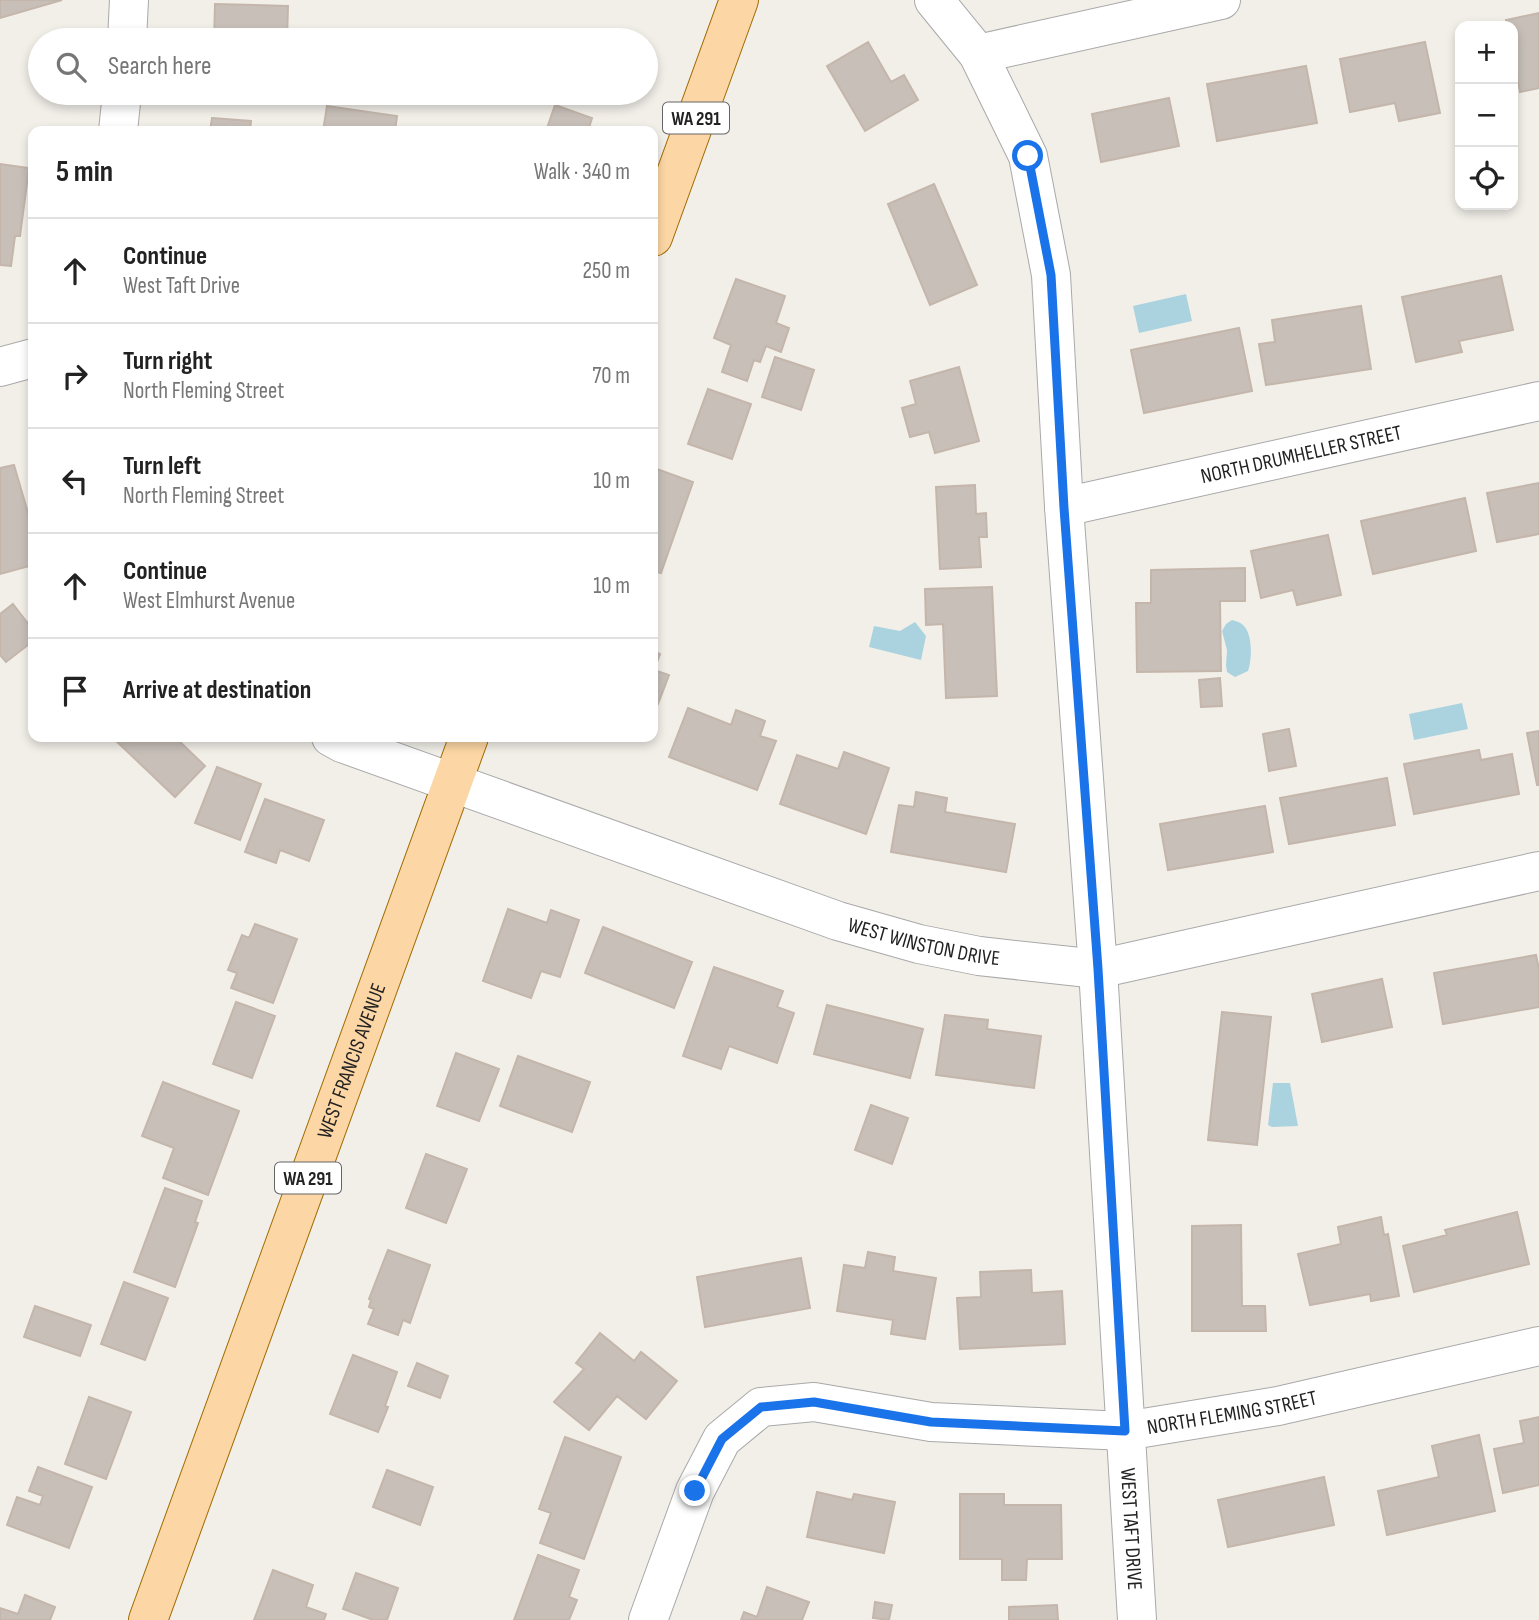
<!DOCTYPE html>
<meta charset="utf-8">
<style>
:root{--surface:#fff;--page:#f6f6f6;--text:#222;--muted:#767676;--line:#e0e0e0}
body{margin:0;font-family:"Sofia Sans Condensed",sans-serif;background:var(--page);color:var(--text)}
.controls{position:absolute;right:21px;top:21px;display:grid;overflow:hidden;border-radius:14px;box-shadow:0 4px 10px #0003}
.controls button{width:63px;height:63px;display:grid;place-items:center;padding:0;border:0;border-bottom:2px solid var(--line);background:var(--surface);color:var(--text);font:35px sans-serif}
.stop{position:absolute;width:21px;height:21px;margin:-16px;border:5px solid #1a73e8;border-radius:50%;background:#fff}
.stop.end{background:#1a73e8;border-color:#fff;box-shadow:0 2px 7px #0008}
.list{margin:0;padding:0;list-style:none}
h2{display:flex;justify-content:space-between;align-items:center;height:91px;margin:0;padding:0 28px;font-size:30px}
h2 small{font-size:23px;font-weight:400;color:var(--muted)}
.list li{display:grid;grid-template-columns:46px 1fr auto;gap:21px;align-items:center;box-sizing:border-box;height:105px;padding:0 28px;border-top:2px solid var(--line)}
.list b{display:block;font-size:26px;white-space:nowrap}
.list p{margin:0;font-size:23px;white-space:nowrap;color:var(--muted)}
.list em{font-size:23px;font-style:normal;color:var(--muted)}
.icon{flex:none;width:38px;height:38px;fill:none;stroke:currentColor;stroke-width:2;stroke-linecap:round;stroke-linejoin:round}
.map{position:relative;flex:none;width:1539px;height:1620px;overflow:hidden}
.search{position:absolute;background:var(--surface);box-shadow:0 4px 10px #0003;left:28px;top:28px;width:630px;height:77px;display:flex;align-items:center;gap:18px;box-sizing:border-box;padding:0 24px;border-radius:38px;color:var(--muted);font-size:26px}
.panel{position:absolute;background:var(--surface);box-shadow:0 4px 10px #0003;left:28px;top:126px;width:630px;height:616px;border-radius:14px}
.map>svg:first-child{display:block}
.water{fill:#aad3df}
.building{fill:#c7bfb8;stroke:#c4b6ab;stroke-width:2}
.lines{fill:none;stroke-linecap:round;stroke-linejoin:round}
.street-casing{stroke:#a9a9a9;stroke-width:40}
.primary-casing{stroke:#a06b00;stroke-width:40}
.street{stroke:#fff;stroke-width:38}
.primary{stroke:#fcd6a4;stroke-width:38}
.route{stroke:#1a73e8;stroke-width:9}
.labels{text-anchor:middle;stroke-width:5;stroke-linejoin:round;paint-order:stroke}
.shield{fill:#fff;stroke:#646464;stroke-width:2}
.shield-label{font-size:19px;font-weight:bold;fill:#222}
.street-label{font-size:21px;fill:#222;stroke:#fff}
</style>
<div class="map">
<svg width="1539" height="1620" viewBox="0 0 1539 1620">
<rect width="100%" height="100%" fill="#f2efe9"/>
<path class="water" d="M1186 294 1192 321 1139 333 1133 306Z
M1232 620C1235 621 1240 622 1243 625 1253 634 1252 660 1248 671L1235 677 1227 672 1226 665 1227 650 1222 631 1226 624Z
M915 622 926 636 921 660 869 647 874 626 900 631Z
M1462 703 1468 729 1414 740 1409 714Z
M1273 1083H1290L1298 1126 1272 1127 1268 1125Z"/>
<path class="building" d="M0 0H62L0 18Z
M215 4 288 6 287 40H214Z
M1539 13V88L1520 92 1513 55V26H1507L1506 20Z
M589 30 616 40H585Z
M868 42 891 82 904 75 918 100 865 131 827 66Z
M1425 42 1440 113 1399 121 1395 103 1350 112 1340 59Z
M1306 66 1317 123 1217 141 1207 84Z
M1169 98 1179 146 1101 162 1092 114Z
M555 105 592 118 588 131H546Z
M327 106 397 116 395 131H323Z
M212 118 251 121 250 131H210Z
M0 164 29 168 20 236H15L11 266 0 265Z
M934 184 977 285 930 305 888 204Z
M1501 276 1513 330 1459 341 1462 352 1416 362 1402 297Z
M736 279 785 296 776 323 789 328 781 352 766 346 760 362 754 360 747 381 722 372 731 345 714 338Z
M1361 306 1371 369 1266 385 1259 344 1275 342 1272 320Z
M1239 328 1252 391 1144 413 1131 350Z
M775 357 814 370 801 410 762 397Z
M959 367 979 441 935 453 929 432 910 437 902 408 916 404 910 381Z
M708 389 751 404 732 459 688 444Z
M14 465 31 523H32L33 526V565L0 574V468Z
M654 468 693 482 661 573 653 571Z
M1539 483V534L1497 542 1487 493Z
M975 485 976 514 986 513 987 537H979L981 567 940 569 936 487Z
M1465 498 1476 551 1373 574 1361 521Z
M1328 535 1341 595 1297 605 1293 590 1261 598 1251 551Z
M1245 568V601H1220L1221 671 1137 672 1136 603H1151V570Z
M992 587 997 696 946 698 943 624 926 625 925 589Z
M13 604 33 630V641L6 662 0 655V614Z
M653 651 660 654 654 670 669 675 658 704 653 702Z
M1220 678 1222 706 1201 707 1199 680Z
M688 708 731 725 736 710 765 721 760 736 776 741 757 790 669 757Z
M1289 729 1296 766 1269 771 1263 734Z
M1539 731V785H1537L1527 733Z
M112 737H175L205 766 175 797Z
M1479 750 1481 760 1512 754 1519 794 1414 814 1404 764Z
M844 752 889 768 866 834 780 804 797 755 838 769Z
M217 767 261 784 240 840 195 823Z
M1387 778 1395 825 1289 844 1280 798Z
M916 792 947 798 945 812 1015 824 1006 872 891 852 899 805 914 807Z
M265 799 324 820 309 861 280 850 276 863 245 852Z
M1265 806 1273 852 1168 870 1160 824Z
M508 909 547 923 551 910 579 920 560 977 541 971 531 998 483 981Z
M255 924 297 939 273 1003 231 988 237 973 228 970 242 935 249 938Z
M603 927 692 962 674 1008 585 973Z
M1536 955 1539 969V1007L1443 1024 1434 973Z
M714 967 783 991 777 1007 794 1013 777 1063 729 1046 721 1069 683 1056Z
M1382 979 1392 1027 1322 1042 1312 994Z
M236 1002 275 1016 252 1078 213 1064Z
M827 1005 923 1029 910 1078 814 1054Z
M1222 1012 1271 1017 1257 1145 1208 1140Z
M945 1015 988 1020 987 1029 1041 1036 1034 1088 936 1075Z
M456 1053 499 1069 479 1121 437 1106Z
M518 1056 590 1082 572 1132 500 1106Z
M163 1082 239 1111 208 1195 163 1178 174 1148 142 1136Z
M871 1105 908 1118 892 1164 855 1150Z
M426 1154 467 1169 446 1223 406 1208Z
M165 1188 202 1201 195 1222 198 1223 175 1287 134 1272Z
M1517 1212 1529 1264 1414 1292 1403 1246 1447 1235 1445 1230Z
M1381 1217 1384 1235 1388 1234 1399 1296 1371 1301 1370 1294 1310 1305 1298 1254 1341 1244 1338 1227Z
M1241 1225 1242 1306H1265L1266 1331H1192V1226Z
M388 1250 430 1265 410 1323 403 1320 398 1335 368 1324 374 1309 369 1307 371 1300 369 1299Z
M868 1252 895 1257 893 1271 936 1278 925 1339 891 1334 893 1320 837 1311 844 1265 865 1268Z
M801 1258 810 1308 705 1327 697 1277Z
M1031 1270 1032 1293 1062 1291 1065 1344 960 1349 957 1298 981 1297 980 1272Z
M124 1282 168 1298 145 1360 101 1344Z
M35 1306 91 1325 80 1356 24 1337Z
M600 1333 634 1361 641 1352 677 1381 646 1419 617 1396 589 1430 554 1402 584 1369 576 1363Z
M353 1355 397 1372 385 1406 388 1407 378 1432 330 1414Z
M417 1363 448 1376 440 1398 408 1386Z
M89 1397 131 1412 106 1479 65 1464Z
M1539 1417V1485L1503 1493 1494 1449 1524 1443 1520 1421Z
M1479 1435 1495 1511 1387 1535 1378 1491 1439 1477 1432 1446Z
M565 1437 621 1457 584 1559 540 1543 551 1513 539 1509Z
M38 1467 92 1487 69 1548 7 1525 17 1497 40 1505 43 1496 29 1491Z
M387 1470 433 1487 420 1525 373 1507Z
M1324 1477 1334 1525 1228 1547 1218 1500Z
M817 1492 852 1500 854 1494 895 1502 884 1553 807 1537Z
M960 1494H1004V1505H1061L1062 1559H1027L1026 1580H1002V1559H960Z
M538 1555 579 1570 569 1597 577 1600 569 1620H514Z
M273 1570 313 1585 306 1607 326 1614 324 1620H254Z
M356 1573 398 1588 387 1620H373L343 1609Z
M767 1587 809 1602 802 1620H741L744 1612 757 1617Z
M25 1595 55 1607 50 1620H0V1608L18 1614Z
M875 1602 892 1605 889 1620 873 1618Z
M1057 1605 1058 1620H1009V1607Z"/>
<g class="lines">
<defs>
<g id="street">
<path id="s1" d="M934 0 978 54 1028 156 1051 275 1064 507 1098 969 1137 1620"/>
<path d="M127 40 129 0"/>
<path d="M978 54 1221 0"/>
<path d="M118 131 122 93"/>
<path d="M0 367 33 358"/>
<path id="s2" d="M1064 507 1539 401"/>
<path id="s3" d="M331 737 342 743 838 921 919 944 979 956 1098 969 1539 871"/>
<path id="s4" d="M648 1620 695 1491 722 1439 761 1407 814 1402 931 1422 1125 1431 1278 1406 1539 1346"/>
</g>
<g id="primary">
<path d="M653 237 739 0"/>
<path id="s5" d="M148 1620 469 737"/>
</g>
</defs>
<use href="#street" class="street-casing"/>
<use href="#primary" class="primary-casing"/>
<use href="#street" class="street"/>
<use href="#primary" class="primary"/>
</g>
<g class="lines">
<path class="route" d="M695 1491 722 1439 761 1407 814 1402 931 1422 1125 1431 1098 969 1064 508 1051 275 1028 156"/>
</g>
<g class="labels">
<g class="shield">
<rect x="663" y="102.5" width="66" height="31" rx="5"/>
<rect x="275" y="1162.5" width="66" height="31" rx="5"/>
</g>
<g class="shield-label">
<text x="696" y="125">WA 291</text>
<text x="308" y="1185">WA 291</text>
</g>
<g class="street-label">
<text dy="7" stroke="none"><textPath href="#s2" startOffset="243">NORTH DRUMHELLER STREET</textPath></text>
<text dy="7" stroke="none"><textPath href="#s3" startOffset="628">WEST WINSTON DRIVE</textPath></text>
<text dy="7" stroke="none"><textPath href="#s5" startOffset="595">WEST FRANCIS AVENUE</textPath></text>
<text dy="7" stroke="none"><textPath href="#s4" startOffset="721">NORTH FLEMING STREET</textPath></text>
<text dy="7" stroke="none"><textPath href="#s1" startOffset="1561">WEST TAFT DRIVE</textPath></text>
</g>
</g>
</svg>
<div class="controls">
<button>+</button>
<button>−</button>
<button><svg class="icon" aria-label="locate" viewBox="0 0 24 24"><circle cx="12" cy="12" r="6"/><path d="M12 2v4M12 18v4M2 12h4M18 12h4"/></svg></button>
</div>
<div class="stop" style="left:1028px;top:156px"></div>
<div class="stop end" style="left:695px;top:1491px"></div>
<div class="search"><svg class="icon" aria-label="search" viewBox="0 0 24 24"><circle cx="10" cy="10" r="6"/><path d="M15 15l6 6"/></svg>Search here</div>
<section class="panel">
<h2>5 min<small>Walk · 340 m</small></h2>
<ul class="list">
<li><svg class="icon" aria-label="ahead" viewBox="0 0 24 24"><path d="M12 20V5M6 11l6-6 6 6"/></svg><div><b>Continue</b><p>West Taft Drive</p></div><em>250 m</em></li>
<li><svg class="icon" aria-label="right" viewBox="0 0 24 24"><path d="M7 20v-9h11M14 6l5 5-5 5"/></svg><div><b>Turn right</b><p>North Fleming Street</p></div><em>70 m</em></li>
<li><svg class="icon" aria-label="left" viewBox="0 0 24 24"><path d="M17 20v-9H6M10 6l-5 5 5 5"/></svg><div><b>Turn left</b><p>North Fleming Street</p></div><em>10 m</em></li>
<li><svg class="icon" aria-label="ahead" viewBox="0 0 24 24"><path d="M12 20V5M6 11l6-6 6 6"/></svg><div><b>Continue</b><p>West Elmhurst Avenue</p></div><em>10 m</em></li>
<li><svg class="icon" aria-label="arrive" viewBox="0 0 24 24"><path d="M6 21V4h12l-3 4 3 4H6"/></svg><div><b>Arrive at destination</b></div></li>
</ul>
</section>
</div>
